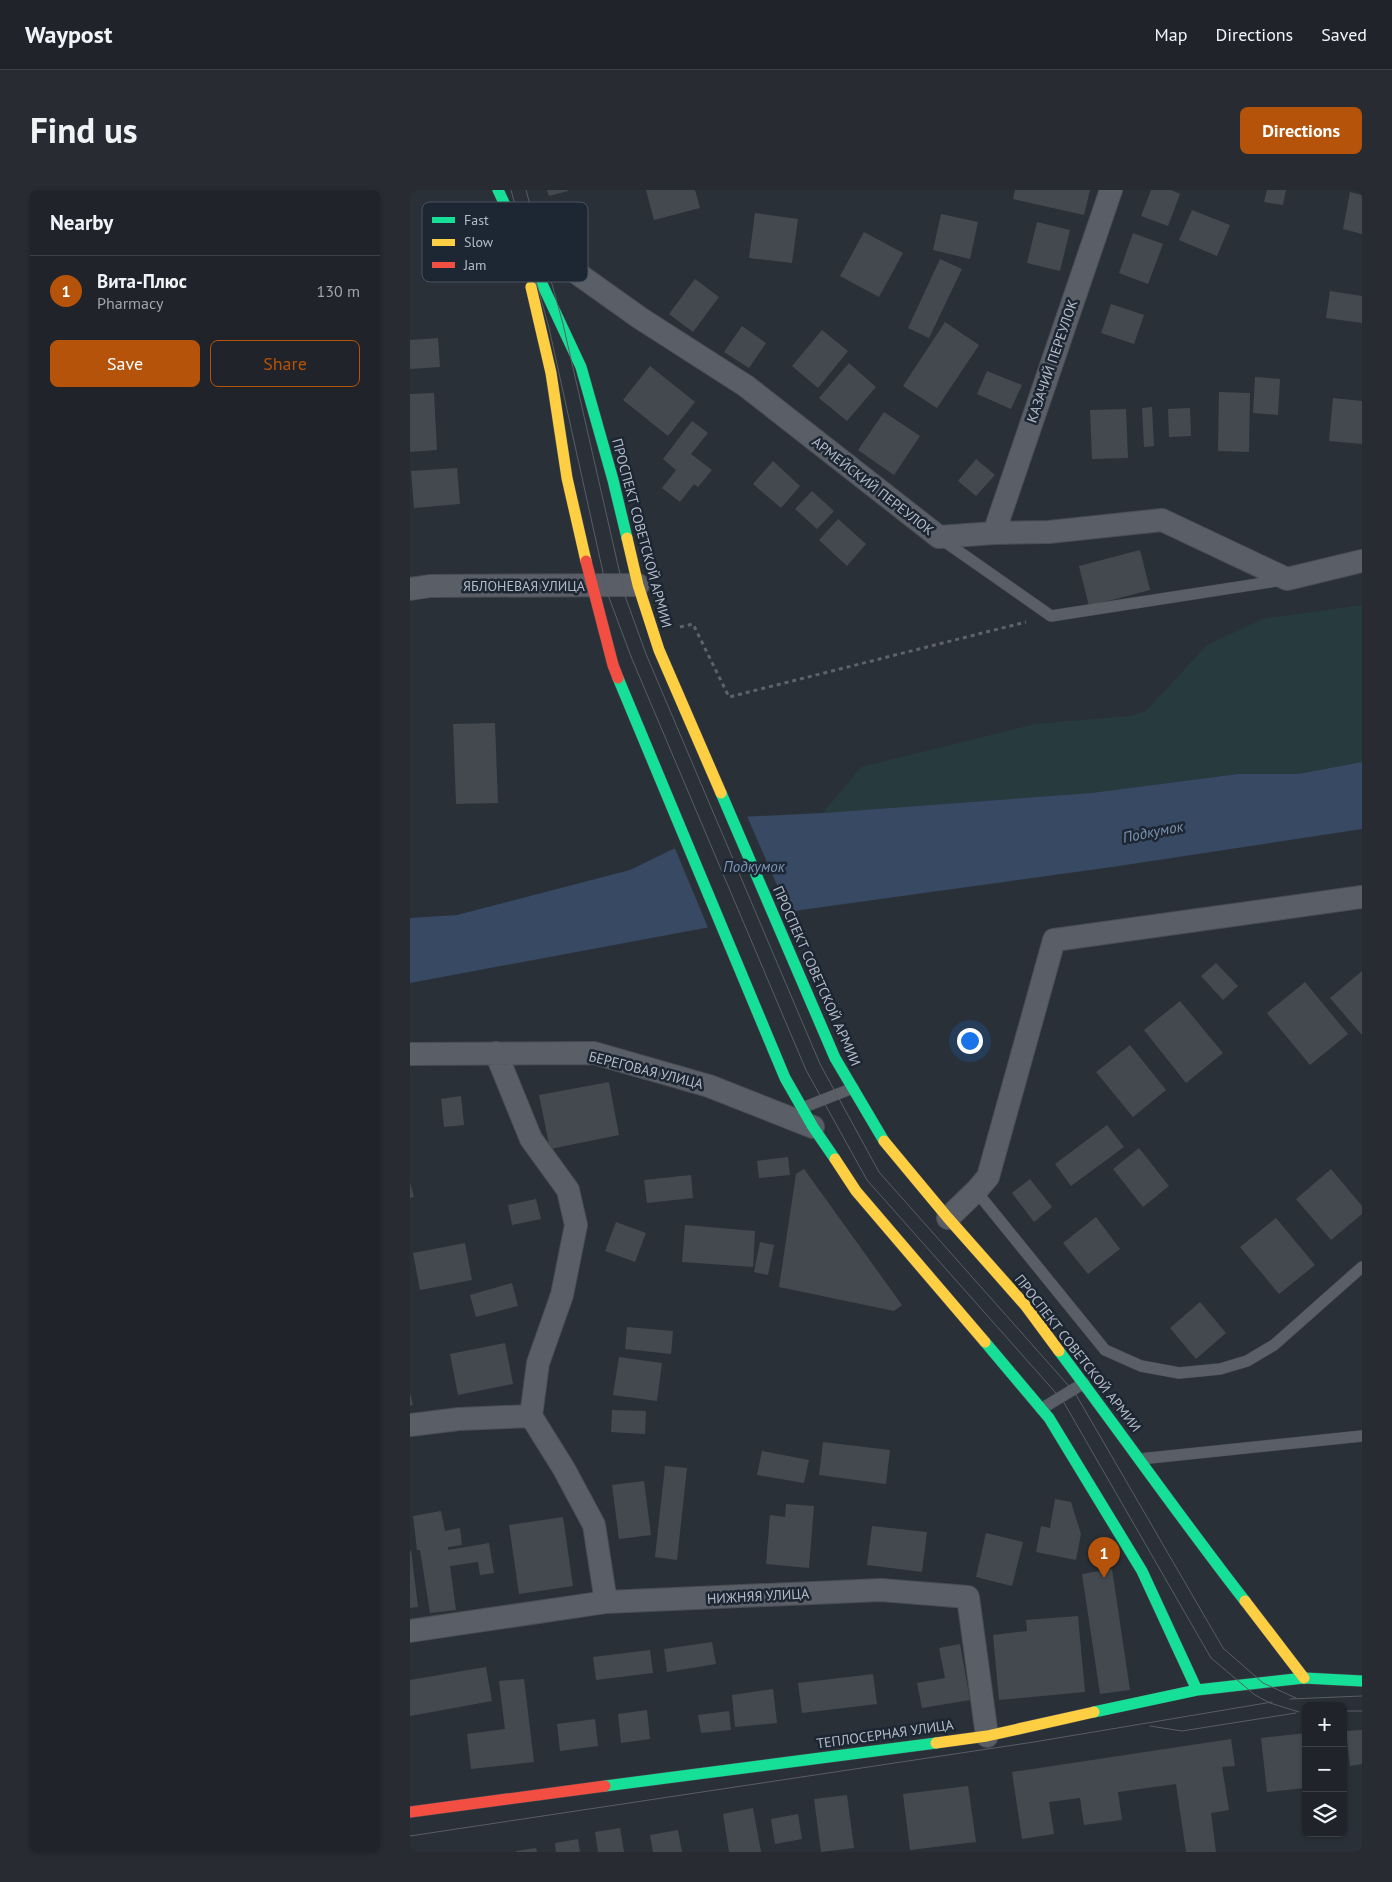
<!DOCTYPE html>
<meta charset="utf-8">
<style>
:root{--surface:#20242a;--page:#282c32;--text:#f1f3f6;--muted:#a2a4a8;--line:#3d4147;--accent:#b45309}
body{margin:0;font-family:"PT Sans",sans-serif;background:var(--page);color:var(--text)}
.controls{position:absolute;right:15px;bottom:15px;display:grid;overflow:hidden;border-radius:8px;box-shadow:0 1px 4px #0004}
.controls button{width:45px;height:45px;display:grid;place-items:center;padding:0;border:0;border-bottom:1px solid var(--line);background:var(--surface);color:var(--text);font:25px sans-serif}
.you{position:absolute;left:559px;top:850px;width:18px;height:18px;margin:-12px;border:4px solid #fff;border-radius:50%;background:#1a73e8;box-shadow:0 0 0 8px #1a73e833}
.badge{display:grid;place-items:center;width:32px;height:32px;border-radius:50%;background:var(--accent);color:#fff;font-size:16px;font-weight:700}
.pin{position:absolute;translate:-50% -41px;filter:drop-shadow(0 1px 2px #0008)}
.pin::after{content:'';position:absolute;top:26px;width:18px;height:15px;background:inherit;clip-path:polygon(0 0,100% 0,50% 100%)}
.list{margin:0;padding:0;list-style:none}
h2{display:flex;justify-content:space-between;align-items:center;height:65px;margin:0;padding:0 20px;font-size:21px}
h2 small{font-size:16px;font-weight:400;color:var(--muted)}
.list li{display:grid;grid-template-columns:32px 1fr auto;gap:15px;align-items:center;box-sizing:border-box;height:70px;padding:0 20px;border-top:1px solid var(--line)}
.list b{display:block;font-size:19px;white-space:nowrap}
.list p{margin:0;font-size:16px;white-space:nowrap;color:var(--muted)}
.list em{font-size:16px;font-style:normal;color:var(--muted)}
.actions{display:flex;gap:10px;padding:15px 20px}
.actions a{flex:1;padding:11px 0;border:1px solid var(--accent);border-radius:8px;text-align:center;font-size:18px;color:var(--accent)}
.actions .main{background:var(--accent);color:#fff}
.icon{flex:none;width:28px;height:28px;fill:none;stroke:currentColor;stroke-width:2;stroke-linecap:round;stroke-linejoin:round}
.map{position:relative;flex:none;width:952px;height:1662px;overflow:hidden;border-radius:8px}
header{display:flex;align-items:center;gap:30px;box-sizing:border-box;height:70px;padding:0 25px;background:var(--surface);border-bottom:1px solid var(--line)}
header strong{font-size:24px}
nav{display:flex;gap:28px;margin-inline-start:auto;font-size:18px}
.intro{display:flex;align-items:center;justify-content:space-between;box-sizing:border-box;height:120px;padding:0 30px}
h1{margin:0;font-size:35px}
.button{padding:12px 22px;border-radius:8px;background:var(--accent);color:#fff;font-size:18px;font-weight:700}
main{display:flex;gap:30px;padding:0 30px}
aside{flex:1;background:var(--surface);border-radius:8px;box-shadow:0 1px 4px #0004}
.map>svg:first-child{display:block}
.green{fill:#273a3e}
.water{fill:#384963}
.pier{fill:#2a3038}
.building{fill:#444950}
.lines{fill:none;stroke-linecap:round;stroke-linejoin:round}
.lane-casing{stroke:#484c53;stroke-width:12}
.street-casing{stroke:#484c53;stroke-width:24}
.fast-casing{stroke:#484c53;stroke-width:12}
.slow-casing{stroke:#484c53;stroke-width:12}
.jam-casing{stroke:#484c53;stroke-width:12}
.path{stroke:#5d636a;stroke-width:3;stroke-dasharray:4 4;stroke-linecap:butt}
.lane{stroke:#5a5e66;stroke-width:11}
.street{stroke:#5a5e66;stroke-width:22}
.fast{stroke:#16e098;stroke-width:11}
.slow{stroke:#ffcf43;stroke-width:11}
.jam{stroke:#f24e42;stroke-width:11}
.tram{stroke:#595d64;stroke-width:1}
.labels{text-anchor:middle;stroke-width:5;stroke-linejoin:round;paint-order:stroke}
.street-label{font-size:14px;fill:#b4bcc9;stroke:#1d2633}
.water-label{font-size:15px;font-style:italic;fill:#7c92b1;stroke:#1d2633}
.key{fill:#1d2633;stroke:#4a5360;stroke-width:1}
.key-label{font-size:14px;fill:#b4bcc9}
</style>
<header>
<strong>Waypost</strong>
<nav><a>Map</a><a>Directions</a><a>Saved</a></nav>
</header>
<div class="intro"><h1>Find us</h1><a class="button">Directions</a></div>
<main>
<aside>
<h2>Nearby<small></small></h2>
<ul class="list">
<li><span class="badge">1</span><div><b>Вита-Плюс</b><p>Pharmacy</p></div><em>130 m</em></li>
</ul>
<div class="actions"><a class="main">Save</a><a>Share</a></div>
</aside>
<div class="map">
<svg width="952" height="1662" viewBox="0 0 952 1662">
<rect width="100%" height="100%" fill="#2a3038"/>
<path class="green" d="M952 415V572L888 584H828L681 603 413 623 451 577 625 534 719 526 736 521 797 455 853 429Z"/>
<path class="water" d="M952 572V639L702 677 391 720 0 793V728L47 725 220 680 329 627 413 623 681 603 828 584H888Z"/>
<path class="pier" d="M336 624 380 725 299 740 264 656 328 625Z"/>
<path class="building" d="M137 0H158V1L139 6Z
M236 0H285L290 18 244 30Z
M605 0H680L674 25 603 9Z
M741 0H761L770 4 758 36 731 26Z
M857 0H876L873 15 854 12Z
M940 2 952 5V44L933 39Z
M782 20 820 35 807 66 769 50Z
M345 23 388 29 382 73 339 68Z
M531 24 568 32 560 69 523 60Z
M627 32 660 40 650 81 617 73Z
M454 42 493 63 469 107 430 86Z
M723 43 753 54 738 94 709 83Z
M530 69 552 79 519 148 498 138Z
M285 89 309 107 283 142 259 124Z
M920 101 952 106V133L916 128Z
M701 114 734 125 724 154 691 143Z
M535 132 569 155 527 218 493 196Z
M332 136 356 153 339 178 314 162Z
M412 140 438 161 408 198 382 176Z
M28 148 30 177 0 179V150Z
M439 173 466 197 437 231 409 208Z
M240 176 285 212 258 246 213 210Z
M577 181 612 195 601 219 567 204Z
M845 187 870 189 868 225 843 223Z
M809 202 840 203 839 262 808 261Z
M24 203 27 260 0 262V204Z
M923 208 952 211V254L919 251Z
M742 217 744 256 734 257 732 218Z
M780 218 781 246 759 247 758 219Z
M716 219 718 268 682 269 680 220Z
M474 222 510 246 484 285 448 260Z
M282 231 298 243 281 264 302 280 288 297 284 294 270 312 252 298 266 280 253 269Z
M566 269 585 285 566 306 548 291Z
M363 271 390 296 371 318 343 294Z
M47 278 50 314 4 318 1 281Z
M402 301 424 321 407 339 385 319Z
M428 329 456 354 437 376 409 350Z
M730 360 740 400 679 416 669 376Z
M85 533 88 613 46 614 43 534Z
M806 773 828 796 813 810 791 786Z
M952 781V845L920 808Z
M895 792 938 844 900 875 857 823Z
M770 811 813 863 776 893 734 840Z
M720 855 756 900 723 927 686 882Z
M199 892 209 945 140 959 129 905Z
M51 906 54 935 34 937 31 909Z
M697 935 714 957 661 996 645 974Z
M729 958 759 996 733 1017 703 979Z
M378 967 380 985 349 988 347 971Z
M394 979 492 1115 484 1121 369 1097 386 984Z
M921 979 952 1016V1024L921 1050 886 1009Z
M281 985 283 1008 237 1013 234 990Z
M620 989 642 1017 624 1032 602 1003Z
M0 992 4 1007 0 1008Z
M126 1009 131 1029 102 1035 98 1015Z
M686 1027 710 1059 678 1084 653 1053Z
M866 1028 905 1075 869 1104 830 1057Z
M206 1032 236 1043 225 1072 195 1061Z
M275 1035 345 1041 343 1077 272 1072Z
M350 1052 364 1055 358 1085 344 1082Z
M55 1053 62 1090 10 1100 3 1063Z
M102 1093 108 1116 66 1127 60 1105Z
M790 1112 816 1143 786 1169 760 1138Z
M217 1137 263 1141 261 1164 215 1159Z
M95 1153 103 1194 48 1205 40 1164Z
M209 1167 252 1173 247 1211 203 1205Z
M0 1203 3 1215 0 1216Z
M202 1220 236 1221 235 1244 201 1242Z
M413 1252 480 1260 476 1294 409 1285Z
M352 1261 399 1270 394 1293 347 1285Z
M255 1276 277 1278 267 1370 245 1367Z
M234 1291 241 1345 209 1349 202 1295Z
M645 1309 661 1312 671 1344 666 1370 626 1362 631 1336 640 1338Z
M376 1314 404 1316 399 1378 356 1374 360 1325 375 1327Z
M31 1321 35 1341 50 1338 52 1355 38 1357V1360L79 1353 84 1383 70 1385 68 1372 40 1376 46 1420 20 1423 10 1360H7L3 1326Z
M153 1327 163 1396 109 1404 99 1335Z
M462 1336 517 1342 512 1382 457 1375Z
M576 1343 613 1352 602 1396 566 1387Z
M1 1360 8 1417 0 1418V1361Z
M702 1379 720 1500 690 1504 672 1384Z
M668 1426 675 1502 589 1510 583 1445 617 1441 616 1430Z
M302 1452 306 1474 257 1482 254 1459Z
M550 1454 560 1510 512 1518 507 1493 535 1488 529 1458Z
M240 1460 243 1483 186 1490 183 1467Z
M76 1477 82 1511 0 1526V1490Z
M463 1484 467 1514 392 1523 388 1493Z
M114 1489 124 1572 61 1579 57 1544 95 1539 89 1491Z
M363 1499 367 1533 325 1537 322 1505Z
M237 1520 240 1549 211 1553 208 1524Z
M319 1521 321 1540 291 1543 288 1525Z
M185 1529 188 1556 150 1561 147 1534Z
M952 1540V1574L940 1576 936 1541Z
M896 1543V1570H892L895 1598 857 1602 851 1548Z
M821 1549 825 1576 812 1577 819 1620 801 1623 806 1662H776L766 1594 708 1602 712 1630 674 1635 670 1608 639 1612 644 1644 612 1649 602 1582Z
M558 1596 566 1652 500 1660 493 1604Z
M437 1605 444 1658 411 1662 404 1609Z
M343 1618 351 1662H319L313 1624Z
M388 1624 392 1649 365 1654 361 1629Z
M210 1638 214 1662H188L185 1642Z
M268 1640 272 1662H243L240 1645Z
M168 1649 170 1662H146L145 1653Z
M126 1658 127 1662H106V1661Z"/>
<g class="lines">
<defs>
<path id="lane" d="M531 349 641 426 873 390
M392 918 443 898
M566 1001 695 1160 731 1176 769 1183 810 1179 837 1171 864 1155 952 1077
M631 1219 674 1193
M730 1269 952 1246"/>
<path id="street" d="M110 46 133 59 230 128 336 196 529 347 584 343 639 342 752 330 877 389 952 371
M584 343 701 0
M0 399 20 396 228 395
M86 863 121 949 158 1000 166 1035 152 1105 128 1173 121 1226 154 1279 184 1335 196 1412
M0 864 184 863 299 896 403 937
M538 1028 566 1001 578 987 644 750 952 707
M0 1235 49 1229 121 1226
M0 1441 196 1412 471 1400 558 1407 577 1546"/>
<path id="fast" d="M88 0 171 177 203 290 217 348
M208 488 375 888 403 937 425 969
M311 603 425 868 474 951
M575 1152 639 1228 732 1381 787 1500
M649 1161C712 1244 771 1329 835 1411
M684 1522 787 1500 894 1488 952 1491
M195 1596 526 1553"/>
<path id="slow" d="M121 97 141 183 157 288 176 371
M217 348 228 395 249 460 311 603
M474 951 538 1028 615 1115 649 1161
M425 969 446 1001 575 1152
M835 1411 894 1488
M526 1553 577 1546 684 1522"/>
<path id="jam" d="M176 371 203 475 208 488
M0 1622 195 1596"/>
</defs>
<use href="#lane" class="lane-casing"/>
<use href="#street" class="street-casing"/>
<use href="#fast" class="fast-casing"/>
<use href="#slow" class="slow-casing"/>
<use href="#jam" class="jam-casing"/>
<path class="path" d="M270 437 283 434 319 507 616 432"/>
<use href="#lane" class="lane"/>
<use href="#street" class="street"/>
<use href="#fast" class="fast"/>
<use href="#slow" class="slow"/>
<use href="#jam" class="jam"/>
<path class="tram" d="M101 0 139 138 198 405 222 469 396 880 457 990 653 1211 801 1468 845 1505 860 1513 889 1522
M116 0 153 134 215 406 236 464 410 874 469 982 665 1203 813 1458 853 1493 886 1508
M880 1509 952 1506
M933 1521H952
M740 1536 772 1541 886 1523
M0 1646 624 1552 862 1512"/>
</g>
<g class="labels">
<g class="street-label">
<text transform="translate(642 171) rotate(-71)" y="5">КАЗАЧИЙ ПЕРЕУЛОК</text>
<text transform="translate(463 296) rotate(38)" y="5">АРМЕЙСКИЙ ПЕРЕУЛОК</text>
<text transform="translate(232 343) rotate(75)" y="5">ПРОСПЕКТ СОВЕТСКОЙ АРМИИ</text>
<text x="114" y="401">ЯБЛОНЕВАЯ УЛИЦА</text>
<text transform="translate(407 786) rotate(66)" y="5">ПРОСПЕКТ СОВЕТСКОЙ АРМИИ</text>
<text transform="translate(236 880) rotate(14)" y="5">БЕРЕГОВАЯ УЛИЦА</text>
<text transform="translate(668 1163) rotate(52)" y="5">ПРОСПЕКТ СОВЕТСКОЙ АРМИИ</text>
<text transform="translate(348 1406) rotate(-3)" y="5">НИЖНЯЯ УЛИЦА</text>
<text transform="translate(475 1544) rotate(-8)" y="5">ТЕПЛОСЕРНАЯ УЛИЦА</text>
</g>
<g class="water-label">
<text transform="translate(743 642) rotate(-11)" y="5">Подкумок</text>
<text x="344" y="682">Подкумок</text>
</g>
</g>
<rect x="12" y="12" width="166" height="80" rx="8" class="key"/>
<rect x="22" y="27" width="23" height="6" fill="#16e098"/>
<rect x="22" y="49" width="23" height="7" fill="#ffcf43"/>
<rect x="22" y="72" width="23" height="6" fill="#f24e42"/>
<g class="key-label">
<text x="54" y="35">Fast</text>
<text x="54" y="57">Slow</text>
<text x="54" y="80">Jam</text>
</g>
</svg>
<div class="controls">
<button>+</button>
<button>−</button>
<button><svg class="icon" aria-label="layers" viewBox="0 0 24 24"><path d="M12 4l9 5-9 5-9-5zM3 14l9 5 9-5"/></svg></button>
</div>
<div class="you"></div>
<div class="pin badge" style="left:694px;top:1388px">1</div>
</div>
</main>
